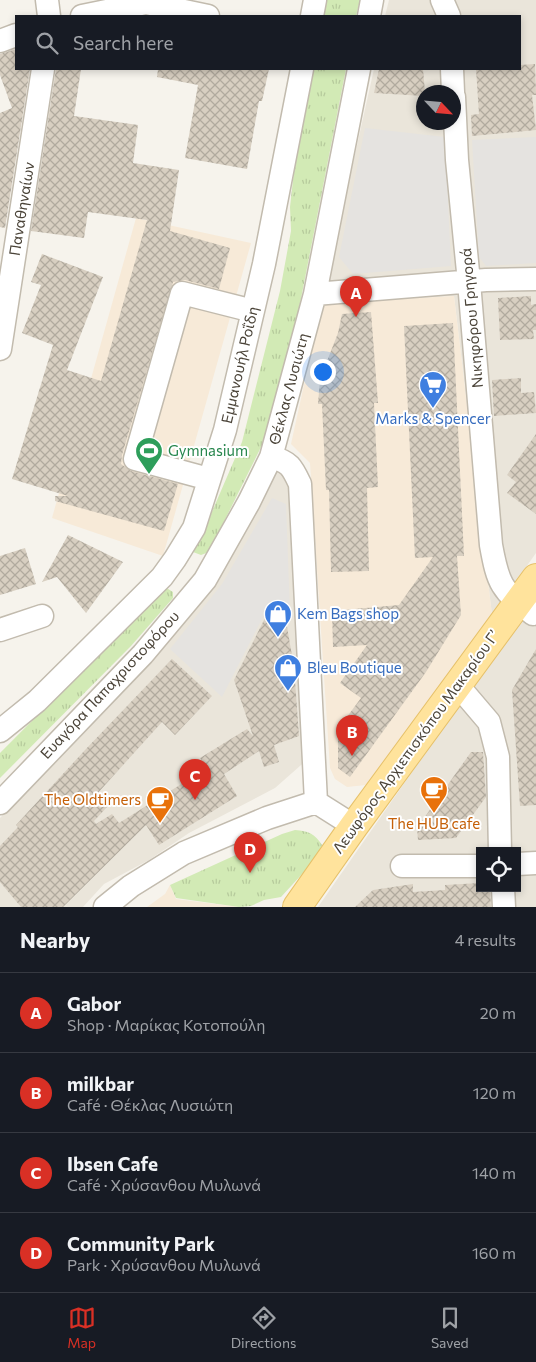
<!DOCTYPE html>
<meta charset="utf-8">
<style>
:root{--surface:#171b24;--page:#20242c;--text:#f1f3f6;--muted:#9ea1a6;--line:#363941;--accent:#d93025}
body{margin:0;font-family:Commissioner,sans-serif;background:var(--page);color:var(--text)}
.controls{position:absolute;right:15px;bottom:15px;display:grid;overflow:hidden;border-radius:0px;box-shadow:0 2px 8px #0003}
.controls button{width:45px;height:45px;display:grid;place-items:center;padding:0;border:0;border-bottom:1px solid var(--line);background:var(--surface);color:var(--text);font:25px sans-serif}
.compass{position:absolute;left:416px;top:85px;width:45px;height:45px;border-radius:50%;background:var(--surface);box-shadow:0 2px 8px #0003;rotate:116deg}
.you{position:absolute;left:322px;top:371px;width:18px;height:18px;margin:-12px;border:4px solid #fff;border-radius:50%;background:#1a73e8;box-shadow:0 0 0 8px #1a73e833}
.badge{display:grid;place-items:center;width:32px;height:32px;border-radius:50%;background:var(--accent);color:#fff;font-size:16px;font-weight:700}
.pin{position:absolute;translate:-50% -41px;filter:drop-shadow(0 1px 2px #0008)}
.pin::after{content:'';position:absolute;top:26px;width:18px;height:15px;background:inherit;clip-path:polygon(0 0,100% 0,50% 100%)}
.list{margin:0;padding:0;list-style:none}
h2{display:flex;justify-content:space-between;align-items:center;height:65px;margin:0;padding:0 20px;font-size:21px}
h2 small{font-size:16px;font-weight:400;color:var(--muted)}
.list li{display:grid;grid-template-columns:32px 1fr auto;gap:15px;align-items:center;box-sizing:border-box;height:80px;padding:0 20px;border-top:1px solid var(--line)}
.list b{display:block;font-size:19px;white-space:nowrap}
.list p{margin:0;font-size:16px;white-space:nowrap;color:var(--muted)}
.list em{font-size:16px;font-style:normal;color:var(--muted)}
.icon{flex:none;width:28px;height:28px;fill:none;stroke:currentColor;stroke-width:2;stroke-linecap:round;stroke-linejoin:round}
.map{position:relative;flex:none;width:536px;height:907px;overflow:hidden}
.search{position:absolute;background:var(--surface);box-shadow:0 2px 8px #0003;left:15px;right:15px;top:15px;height:55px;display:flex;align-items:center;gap:12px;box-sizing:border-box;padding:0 18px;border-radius:0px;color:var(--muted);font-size:19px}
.sheet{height:385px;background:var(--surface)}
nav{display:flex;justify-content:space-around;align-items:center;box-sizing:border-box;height:70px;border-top:1px solid var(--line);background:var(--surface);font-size:14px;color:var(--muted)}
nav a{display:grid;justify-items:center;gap:2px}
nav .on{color:var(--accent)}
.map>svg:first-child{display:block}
.residential{fill:#eae5da;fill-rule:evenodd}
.commercial{fill:#f7ead8}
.park{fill:url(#park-tufts)}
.parking{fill:#e5e3e0}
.building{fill:url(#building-cross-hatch)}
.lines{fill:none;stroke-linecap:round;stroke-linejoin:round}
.minor-casing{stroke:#c2bbae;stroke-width:25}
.major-casing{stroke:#e6c16a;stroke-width:30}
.minor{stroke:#fff;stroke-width:22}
.major{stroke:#ffe39c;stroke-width:28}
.labels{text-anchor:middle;stroke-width:4;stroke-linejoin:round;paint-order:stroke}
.street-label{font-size:15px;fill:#4b4439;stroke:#fff}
.shop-label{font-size:15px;fill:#366cbe;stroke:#fff;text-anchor:start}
.leisure-label{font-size:15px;fill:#27864d;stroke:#fff;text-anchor:start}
.food-label{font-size:15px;fill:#c56008;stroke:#fff;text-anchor:end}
</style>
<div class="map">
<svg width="536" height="907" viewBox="0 0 536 907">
<defs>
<pattern id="park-tufts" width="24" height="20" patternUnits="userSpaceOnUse" patternTransform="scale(1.25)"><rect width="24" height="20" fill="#d2eab5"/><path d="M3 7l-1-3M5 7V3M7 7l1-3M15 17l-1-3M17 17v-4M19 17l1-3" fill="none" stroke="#b6ca9c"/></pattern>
<pattern id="building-cross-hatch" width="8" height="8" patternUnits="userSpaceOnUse" patternTransform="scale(1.25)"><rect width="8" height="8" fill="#d8cfc1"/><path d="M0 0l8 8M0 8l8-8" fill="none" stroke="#b1aa9e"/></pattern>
</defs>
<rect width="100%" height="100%" fill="#f6f3ec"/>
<path class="residential" d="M389 0H536V553L492 615 454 296 322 303 374 69H520V16H385ZM424 92H454V122H424Z
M277 471 292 479 309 758 275 788 189 833 149 860 104 884 83 907H0V818L146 665 211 586Z
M536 594V907H318ZM480 851H517V888H480Z"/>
<path class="commercial" d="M136 218 251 243 163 556 52 518Z
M454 296 492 615 366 785 347 787 335 779 330 768 310 463 291 444 322 303Z
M170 885 176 899 240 907H147L165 894Z"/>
<path class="park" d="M327 0H360L356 16H324Z
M313 69H346L287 370 264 441 209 552 201 555 193 552 202 535 242 442 280 291 291 231 290 207 295 162Z
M165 587 173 592V598L131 646 0 778V753Z
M295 830C309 831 315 834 322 845L314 861 281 897 264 900 251 906 239 907 176 898 170 885 282 834Z"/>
<path class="parking" d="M365 128 445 137 451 266 353 274 339 257Z
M536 137V263L486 266 479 257 472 140Z
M272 498 286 504 290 613 267 609 222 697 170 649 222 584Z"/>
<path class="building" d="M16 49V69H30L5 228 0 227V113L12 108 0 75V54Z
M535 64 536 95H532L536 130 472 136 471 115 479 114 476 69H520V65Z
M56 69H81L74 116 138 125 133 163 179 170 170 231 230 248 219 289 185 280 173 282 122 455 121 464 131 471 178 484 164 531 55 501V496H68L12 479 53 345 22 333 41 285 31 282 42 254 103 277 67 370 101 381 147 220 88 212 84 238 31 231Z
M158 69H269L262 101H259L247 169 185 158 198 85 157 77Z
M379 69H423L425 92H424V96L374 93Z
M531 296V305L536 304V330H533L534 339 500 340 498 298Z
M371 312 378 403H374L378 487 367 488 369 571 331 572 329 490H326L322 404H318L320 379 338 333 342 314Z
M453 323 464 556H457L461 615 426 672 350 777 338 768V729L361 698 340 683 367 645 333 647 332 611 399 605 433 557 415 558 404 326Z
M521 378V393L534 392 536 413 494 416 492 380Z
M536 434V514L507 493 516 482 507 475Z
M68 535 123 562 86 613 57 577 42 582Z
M25 548 36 584 0 595V556Z
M266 616 286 621 294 667 299 736 274 745 279 762 264 767 259 751 224 774 237 796 159 845 146 825 63 907H21L0 882V846L18 827 16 825 85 750 172 659 212 696 175 735 162 722 96 795 108 806 94 821 96 824 112 814 119 823 207 768 200 758 247 729 253 736 234 680Z
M536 649V805L520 806 512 690Z
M471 752H483L486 797 456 838 418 840 417 828Z
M480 883V888H490L491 907H355L373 890 413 884V892L445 890V885Z"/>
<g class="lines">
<defs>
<path id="minor" d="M47 0 49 16
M442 0 449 16
M82 16 146 3 208 16
M312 16 315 0
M369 16 372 0
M0 41 16 35
M452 69 453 92
M454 97 457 160 469 282 491 545C498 584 501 590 533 614
M315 294 486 280 536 279
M0 349 43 69
M271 457C290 462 292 467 300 484L316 802
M209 479 135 459 182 293 253 311
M0 630 42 616
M466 695 489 722 498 757 500 851
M0 731 37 701 162 577 175 559 194 528 225 430 264 264 302 69
M316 802 354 826
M0 803 143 654 205 580 249 502 271 457 315 294 359 69
M517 864 536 863
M402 866H480
M503 888 504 907
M105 907 131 886 184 853 267 818 316 802"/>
<path id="major" d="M297 907 354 826 536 578"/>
</defs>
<use href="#minor" class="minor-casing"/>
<use href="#major" class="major-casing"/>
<use href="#minor" class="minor"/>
<use href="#major" class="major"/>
</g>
<defs>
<symbol id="supermarket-pin" viewBox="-11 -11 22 30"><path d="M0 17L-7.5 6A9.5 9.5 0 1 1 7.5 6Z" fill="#3f7fe0" stroke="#fff"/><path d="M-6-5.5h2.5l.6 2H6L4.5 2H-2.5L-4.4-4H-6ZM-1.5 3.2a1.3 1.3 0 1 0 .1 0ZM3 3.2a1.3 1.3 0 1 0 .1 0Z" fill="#fff"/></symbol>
<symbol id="stadium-pin" viewBox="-11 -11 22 30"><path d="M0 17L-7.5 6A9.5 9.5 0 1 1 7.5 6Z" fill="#2e9e5b" stroke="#fff"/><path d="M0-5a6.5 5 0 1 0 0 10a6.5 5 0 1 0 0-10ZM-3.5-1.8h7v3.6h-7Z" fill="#fff"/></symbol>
<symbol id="shop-pin" viewBox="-11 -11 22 30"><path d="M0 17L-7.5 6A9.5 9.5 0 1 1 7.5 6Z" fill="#3f7fe0" stroke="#fff"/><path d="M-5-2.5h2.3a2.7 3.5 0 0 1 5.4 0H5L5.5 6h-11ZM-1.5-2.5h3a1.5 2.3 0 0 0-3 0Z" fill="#fff"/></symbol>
<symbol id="cafe-pin" viewBox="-11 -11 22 30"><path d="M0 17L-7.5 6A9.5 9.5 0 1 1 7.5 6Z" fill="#e8710a" stroke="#fff"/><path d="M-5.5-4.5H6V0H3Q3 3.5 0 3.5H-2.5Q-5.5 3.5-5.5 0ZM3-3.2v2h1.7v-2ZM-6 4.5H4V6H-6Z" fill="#fff"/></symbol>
</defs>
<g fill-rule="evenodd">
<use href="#supermarket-pin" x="417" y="369" width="32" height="43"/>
<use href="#stadium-pin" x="133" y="435" width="32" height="43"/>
<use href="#shop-pin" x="262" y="598" width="32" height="43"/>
<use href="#shop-pin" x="272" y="652" width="32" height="43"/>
<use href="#cafe-pin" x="418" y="774" width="32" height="43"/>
<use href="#cafe-pin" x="144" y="784" width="32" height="43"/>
</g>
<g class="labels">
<g class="street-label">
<text transform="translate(22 209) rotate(-81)" y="5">Παναθηναίων</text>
<text transform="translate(472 318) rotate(-95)" y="5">Νικηφόρου Γρηγορά</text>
<text transform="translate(240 365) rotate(-77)" y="5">Εμμανουήλ Ροΐδη</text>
<text transform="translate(289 389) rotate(-75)" y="5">Θέκλας Λυσιώτη</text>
<text transform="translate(110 685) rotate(-47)" y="5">Ευαγόρα Παπαχριστοφόρου</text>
<text transform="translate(416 742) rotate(-54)" y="5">Λεωφόρος Αρχιεπισκόπου Μακαρίου Γ’</text>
</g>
<g class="shop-label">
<text x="433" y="424" text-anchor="middle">Marks &amp; Spencer</text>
<text x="297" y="619">Kem Bags shop</text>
<text x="307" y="673">Bleu Boutique</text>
</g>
<g class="leisure-label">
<text x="168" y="456">Gymnasium</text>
</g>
<g class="food-label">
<text x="141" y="805">The Oldtimers</text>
<text x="434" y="829" text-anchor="middle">The HUB cafe</text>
</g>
</g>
</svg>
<div class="controls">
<button><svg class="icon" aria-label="locate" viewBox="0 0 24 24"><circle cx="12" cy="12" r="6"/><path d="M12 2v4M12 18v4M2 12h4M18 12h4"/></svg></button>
</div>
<svg class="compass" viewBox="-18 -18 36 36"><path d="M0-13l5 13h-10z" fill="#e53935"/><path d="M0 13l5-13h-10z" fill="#9ea1a6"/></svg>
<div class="you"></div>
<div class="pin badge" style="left:356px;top:317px">A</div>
<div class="pin badge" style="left:352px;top:756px">B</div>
<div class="pin badge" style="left:195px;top:800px">C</div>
<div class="pin badge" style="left:250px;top:873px">D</div>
<div class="search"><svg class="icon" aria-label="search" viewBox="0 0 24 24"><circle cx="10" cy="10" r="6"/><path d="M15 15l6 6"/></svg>Search here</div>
</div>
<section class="sheet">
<h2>Nearby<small>4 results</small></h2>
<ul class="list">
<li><span class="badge">A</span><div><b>Gabor</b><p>Shop · Μαρίκας Κοτοπούλη</p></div><em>20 m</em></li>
<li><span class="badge">B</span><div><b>milkbar</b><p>Café · Θέκλας Λυσιώτη</p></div><em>120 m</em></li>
<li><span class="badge">C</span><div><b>Ibsen Cafe</b><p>Café · Χρύσανθου Μυλωνά</p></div><em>140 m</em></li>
<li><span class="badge">D</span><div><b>Community Park</b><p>Park · Χρύσανθου Μυλωνά</p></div><em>160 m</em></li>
</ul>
</section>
<nav>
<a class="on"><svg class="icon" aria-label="map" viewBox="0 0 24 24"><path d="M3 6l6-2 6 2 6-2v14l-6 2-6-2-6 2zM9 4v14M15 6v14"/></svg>Map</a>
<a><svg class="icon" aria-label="directions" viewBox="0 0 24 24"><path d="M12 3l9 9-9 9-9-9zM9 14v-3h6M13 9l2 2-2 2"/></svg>Directions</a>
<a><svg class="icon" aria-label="saved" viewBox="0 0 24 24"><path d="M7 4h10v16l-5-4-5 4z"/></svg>Saved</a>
</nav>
